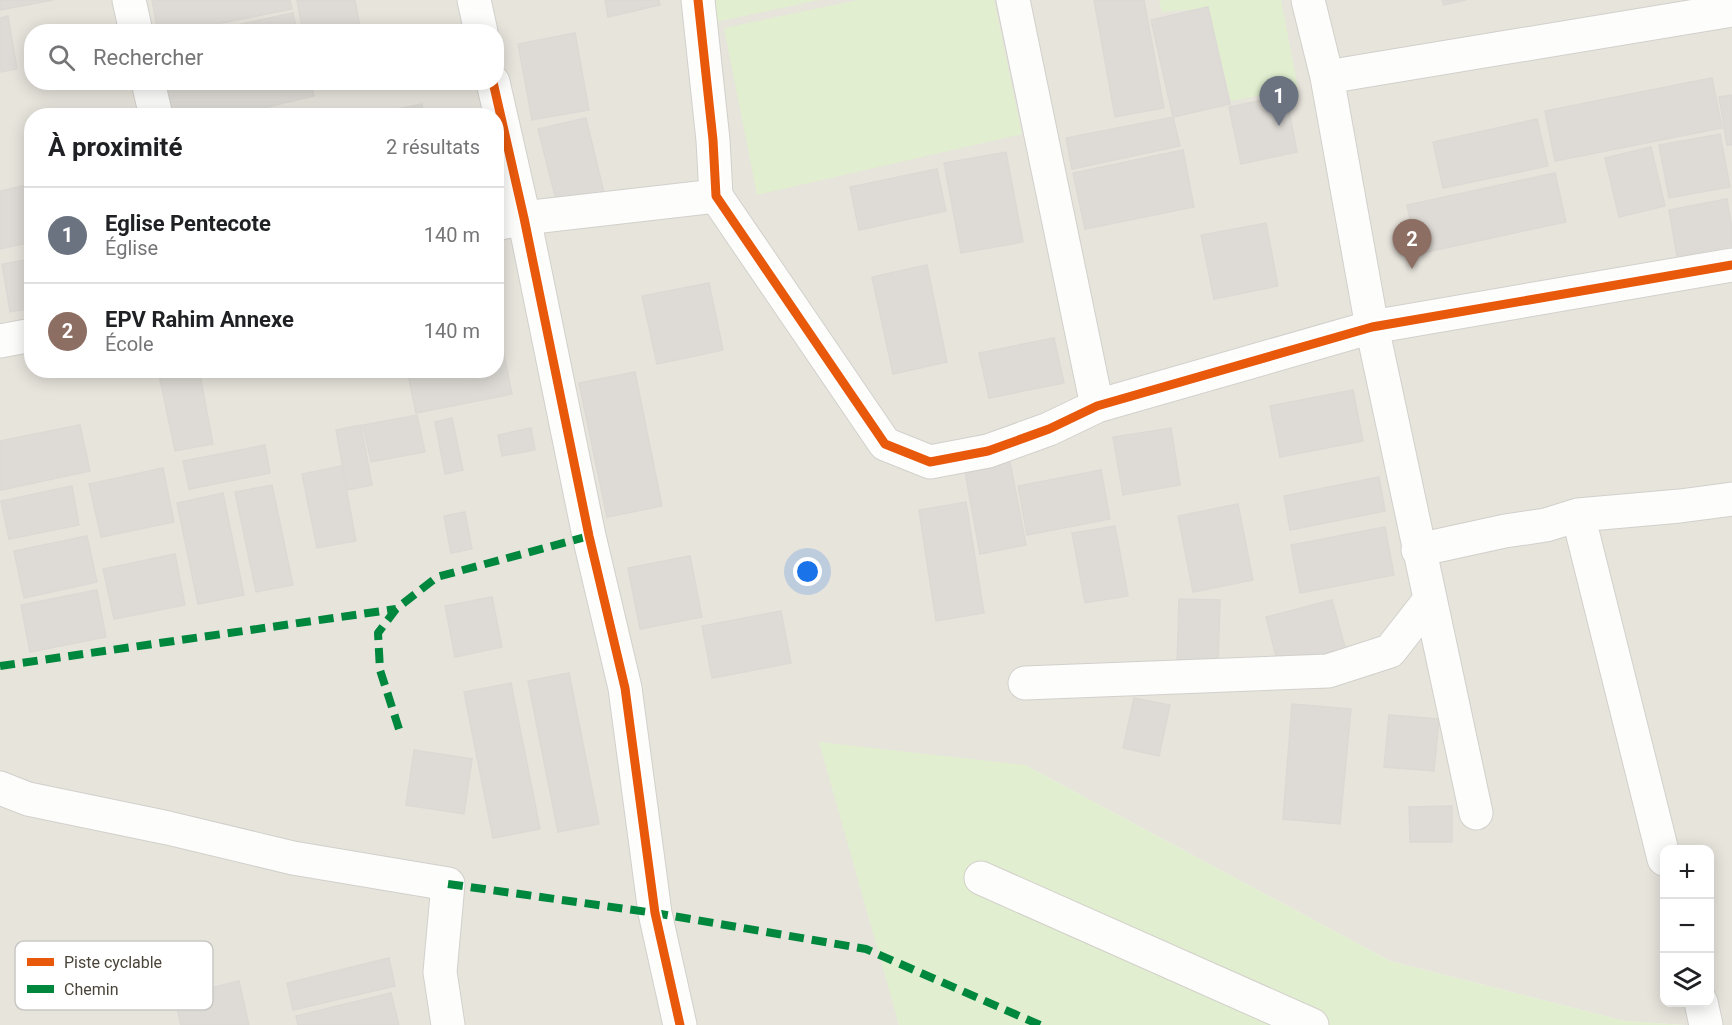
<!DOCTYPE html>
<html lang="fr">
<meta charset="utf-8">
<style>
:root{--surface:#fff;--page:#f2f2f2;--text:#202124;--muted:#757577;--line:#e0e0e0;--accent:#ea580c}
body{margin:0;font-family:Roboto,sans-serif;background:var(--page);color:var(--text)}
.controls{position:absolute;right:18px;bottom:18px;display:grid;overflow:hidden;border-radius:12px;box-shadow:0 3px 15px #0003}
.controls button{width:54px;height:54px;display:grid;place-items:center;padding:0;border:0;border-bottom:2px solid var(--line);background:var(--surface);color:var(--text);font:30px sans-serif}
.you{position:absolute;left:808px;top:572px;width:21px;height:21px;margin:-15px;border:4px solid #fff;border-radius:50%;background:#1a73e8;box-shadow:0 0 0 9px #1a73e833}
.badge{display:grid;place-items:center;width:39px;height:39px;border-radius:50%;background:var(--accent);color:#fff;font-size:20px;font-weight:700}
.pin{position:absolute;translate:-50% -50px;filter:drop-shadow(0 2px 3px #0008)}
.pin::after{content:'';position:absolute;top:32px;width:21px;height:18px;background:inherit;clip-path:polygon(0 0,100% 0,50% 100%)}
.list{margin:0;padding:0;list-style:none}
h2{display:flex;justify-content:space-between;align-items:center;height:78px;margin:0;padding:0 24px;font-size:26px}
h2 small{font-size:20px;font-weight:400;color:var(--muted)}
.list li{display:grid;grid-template-columns:39px 1fr auto;gap:18px;align-items:center;box-sizing:border-box;height:96px;padding:0 24px;border-top:2px solid var(--line)}
.list b{display:block;font-size:22px;white-space:nowrap}
.list p{margin:0;font-size:20px;white-space:nowrap;color:var(--muted)}
.list em{font-size:20px;font-style:normal;color:var(--muted)}
.icon{flex:none;width:33px;height:33px;fill:none;stroke:currentColor;stroke-width:2;stroke-linecap:round;stroke-linejoin:round}
.map{position:relative;flex:none;width:1732px;height:1025px;overflow:hidden}
.search{position:absolute;background:var(--surface);box-shadow:0 3px 15px #0003;left:24px;top:24px;width:480px;height:66px;display:flex;align-items:center;gap:15px;box-sizing:border-box;padding:0 21px;border-radius:24px;color:var(--muted);font-size:22px}
.panel{position:absolute;background:var(--surface);box-shadow:0 3px 15px #0003;left:24px;top:108px;width:480px;height:270px;border-radius:24px}
.map>svg:first-child{display:block}
.residential{fill:#e7e4dc;fill-rule:evenodd}
.green{fill:#e1eecf}
.building{fill:#dedbd6;stroke:#dcd9d4;stroke-width:1.5}
.lines{fill:none;stroke-linecap:round;stroke-linejoin:round}
.minor-casing{stroke:#d2d0cb;stroke-width:35}
.minor{stroke:#fdfdfc;stroke-width:33}
.quiet{stroke:#00873e;stroke-width:8;stroke-dasharray:15 8;stroke-linecap:butt}
.cycleway-casing{stroke:#fff;stroke-width:13}
.cycleway{stroke:#e8590c;stroke-width:9}
.key{fill:#fff;stroke:#c9c7c4;stroke-width:1.5}
.key-label{font-size:16px;fill:#4b4439}
</style>
<div class="map">
<svg width="1732" height="1025" viewBox="0 0 1732 1025">
<rect width="100%" height="100%" fill="#f4f2ee"/>
<path class="residential" d="M0 0H1732V1025H1686L1625 1021 1390 961 1025 765 893 1001 899 1025H0ZM32 32H496V82H32ZM32 116H496V370H32ZM1664 850H1710V1002H1664Z"/>
<path class="green" d="M711 0H819L716 22Z
M858 0H994L1022 134 757 195 724 28Z
M1159 0H1281L1298 88 1231 101 1208 8 1162 12Z
M819 742 1025 765 1390 961 1625 1021 1686 1025H899Z"/>
<path class="building" d="M0 0H53L0 10Z
M152 0H290L292 9 176 32H158Z
M297 0H355L360 27 335 32H303Z
M605 0H659L660 5 608 17Z
M1094 0H1144L1164 108 1115 117Z
M1442 0H1466L1444 5Z
M1208 7 1230 104 1173 117 1151 20Z
M293 13 297 32H204Z
M8 16 17 69 0 72V18Z
M575 33 589 110 532 120 518 44Z
M1712 78 1722 128 1555 161 1545 111Z
M166 82H311L314 96 229 116H174Z
M312 82H342L313 88Z
M1286 95 1297 152 1241 164 1229 107Z
M1732 95V145H1727L1719 97Z
M422 104 424 116H364Z
M1173 117 1180 146 1072 169 1066 138Z
M586 118 604 193 557 204 538 129Z
M1537 119 1548 166 1443 188 1433 142Z
M1720 134 1730 187 1669 198 1659 145Z
M1651 147 1665 206 1619 217 1605 158Z
M1183 150 1194 207 1085 229 1073 173Z
M1006 152 1023 242 961 253 944 163Z
M937 169 946 211 859 230 850 187Z
M1555 173 1566 222 1417 254 1407 205Z
M32 184V242L0 249V191Z
M1727 199 1732 229V246L1677 256 1669 210Z
M1266 223 1278 286 1214 299 1201 235Z
M32 259V308L10 312 2 264Z
M927 265 947 362 893 374 872 277Z
M709 283 723 350 657 364 642 296Z
M1054 338 1064 383 989 398 979 353Z
M501 339 512 394 416 413 407 370H496V340Z
M158 370H199L213 444 175 451Z
M635 372 662 506 607 517 579 383Z
M1353 390 1363 441 1280 457 1270 406Z
M417 415 425 452 371 462 363 425Z
M452 418 463 470 445 474 435 422Z
M80 425 90 471 1 490 0 441Z
M361 425 372 485 347 490 336 430Z
M531 428 535 450 502 456 498 435Z
M1171 428 1180 485 1123 495 1113 437Z
M265 445 270 473 189 489 183 461Z
M1008 452 1026 545 980 554 963 461Z
M342 466 356 541 317 548 302 474Z
M163 468 174 522 101 537 89 484Z
M1101 470 1110 519 1027 535 1018 486Z
M1379 477 1385 511 1290 530 1284 496Z
M272 485 293 585 256 592 235 492Z
M72 486 79 525 9 539 1 501Z
M223 493 244 595 198 604 177 503Z
M966 502 984 613 936 621 919 510Z
M1238 504 1253 580 1193 592 1178 516Z
M465 512 472 549 451 553 444 516Z
M1115 526 1128 596 1085 603 1072 533Z
M1385 527 1394 575 1300 593 1291 545Z
M87 536 97 582 24 598 14 551Z
M175 554 185 605 114 619 103 569Z
M690 556 702 617 640 629 628 568Z
M97 590 106 637 30 652 21 605Z
M492 597 502 647 455 657 445 606Z
M1179 599 1220 600 1218 666 1177 665Z
M1332 600 1347 654 1280 672 1266 617Z
M781 611 791 663 712 678 702 626Z
M569 673 599 824 558 832 528 681Z
M511 683 540 829 493 838 464 692Z
M1134 698 1170 705 1159 756 1123 748Z
M1292 704 1351 709 1340 824 1283 819Z
M1389 715 1439 719 1434 771 1384 767Z
M414 750 472 759 464 814 406 805Z
M1452 806V842H1410L1409 807Z
M389 958 395 986 293 1010 287 983Z
M239 981 249 1025H181L174 997Z
M391 993 399 1025H298L296 1016Z"/>
<g class="lines">
<defs>
<path id="minor" d="M129 0 136 32
M474 0 481 32
M698 0 713 140 716 196 885 444 930 462 988 451 1049 429 1097 406 1372 327 1732 265
M1013 0 1097 406
M1308 0 1327 77 1372 327 1476 813
M1327 77 1732 10
M148 82 156 116
M493 82 524 218 589 536 625 688 655 913 680 1025
M496 224 524 218 716 196
M0 341 32 335
M1578 515 1664 859
M1418 550 1505 531 1546 525 1578 515 1680 506 1732 499
M1025 683 1328 671 1390 651 1429 601
M0 788 28 799 168 828 293 858 448 884 440 972 448 1025
M981 878 1312 1025
M1701 1002 1706 1025"/>
</defs>
<use href="#minor" class="minor-casing"/>
<use href="#minor" class="minor"/>
<path class="quiet" d="M0 666 396 609
M399 729 380 670 378 633 396 609 437 577 589 536
M448 884 655 913 866 949 1040 1025"/>
<defs>
<path id="cycleway" d="M698 0 713 140 716 196 885 444 930 462 988 451 1049 429 1097 406 1372 327 1732 265
M493 82 524 218 589 536 625 688 655 913 680 1025"/>
</defs>
<use href="#cycleway" class="cycleway-casing"/>
<use href="#cycleway" class="cycleway"/>
</g>
<rect x="15" y="941" width="198" height="69" rx="9" class="key"/>
<rect x="27" y="958" width="27" height="8" fill="#e8590c"/>
<rect x="27" y="985" width="27" height="8" fill="#00873e"/>
<g class="key-label">
<text x="64" y="968">Piste cyclable</text>
<text x="64" y="995">Chemin</text>
</g>
</svg>
<div class="controls">
<button>+</button>
<button>−</button>
<button><svg class="icon" aria-label="layers" viewBox="0 0 24 24"><path d="M12 4l9 5-9 5-9-5zM3 14l9 5 9-5"/></svg></button>
</div>
<div class="you"></div>
<div class="pin badge" style="left:1279px;top:126px;background:#6b7280">1</div>
<div class="pin badge" style="left:1412px;top:269px;background:#8d6e63">2</div>
<div class="search"><svg class="icon" aria-label="search" viewBox="0 0 24 24"><circle cx="10" cy="10" r="6"/><path d="M15 15l6 6"/></svg>Rechercher</div>
<section class="panel">
<h2>À proximité<small>2 résultats</small></h2>
<ul class="list">
<li><span class="badge" style="background:#6b7280">1</span><div><b>Eglise Pentecote</b><p>Église</p></div><em>140 m</em></li>
<li><span class="badge" style="background:#8d6e63">2</span><div><b>EPV Rahim Annexe</b><p>École</p></div><em>140 m</em></li>
</ul>
</section>
</div>
